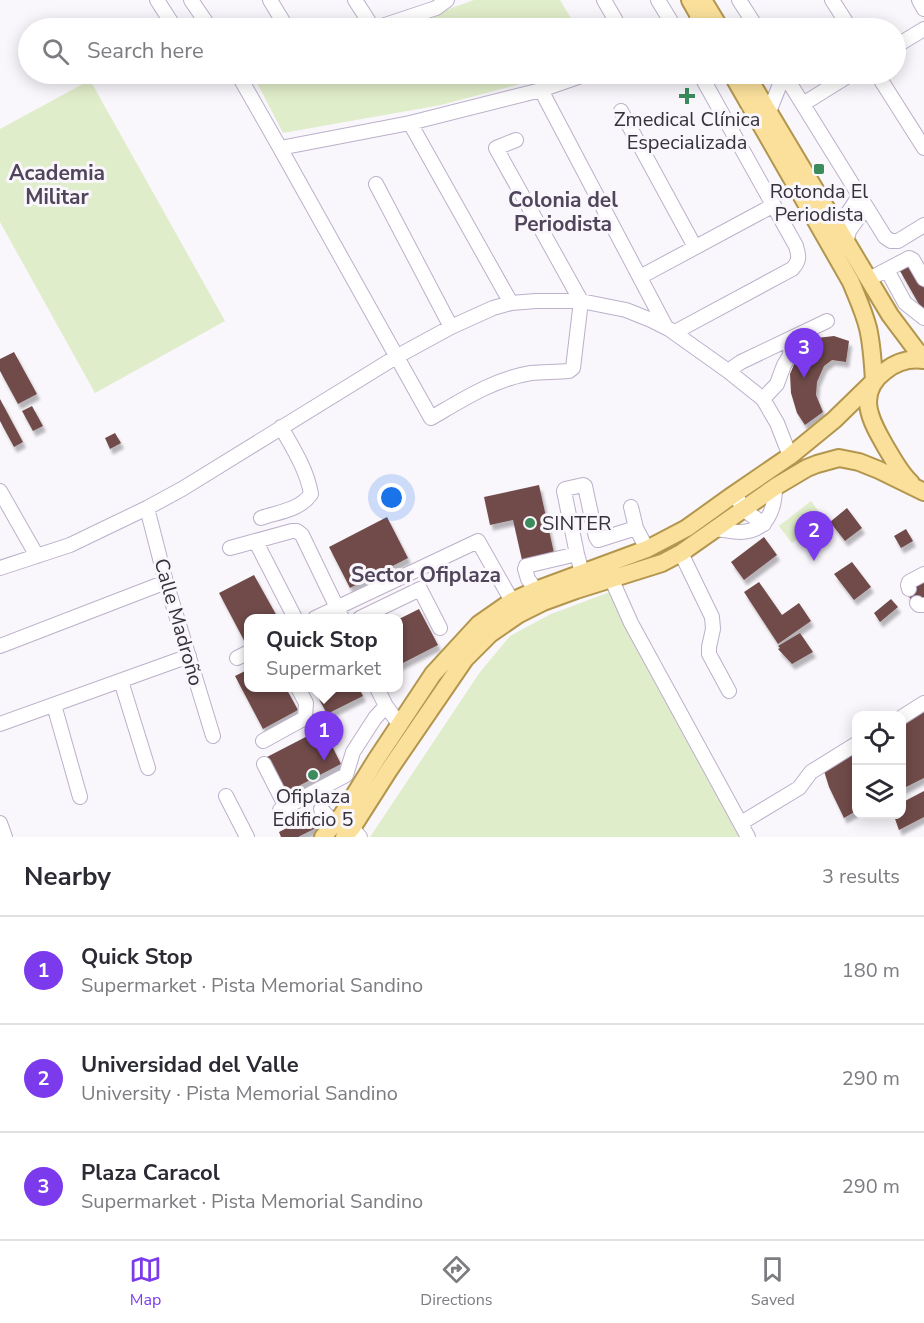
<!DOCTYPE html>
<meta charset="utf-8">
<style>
:root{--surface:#fff;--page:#f2f2f3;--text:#2b2b33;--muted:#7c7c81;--line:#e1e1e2;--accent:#7c3aed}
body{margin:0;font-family:"Nunito Sans",sans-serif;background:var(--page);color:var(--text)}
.controls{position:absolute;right:18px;bottom:18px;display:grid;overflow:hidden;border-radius:12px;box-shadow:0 3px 15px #0003}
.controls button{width:54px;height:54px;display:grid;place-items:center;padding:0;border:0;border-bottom:2px solid var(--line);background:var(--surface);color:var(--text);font:30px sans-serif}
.you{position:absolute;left:392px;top:498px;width:21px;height:21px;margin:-15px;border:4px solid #fff;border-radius:50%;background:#1a73e8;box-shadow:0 0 0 9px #1a73e833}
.badge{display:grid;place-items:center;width:39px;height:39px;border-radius:50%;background:var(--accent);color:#fff;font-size:20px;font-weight:700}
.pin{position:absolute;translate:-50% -50px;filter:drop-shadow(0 2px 3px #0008)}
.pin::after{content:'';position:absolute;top:32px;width:21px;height:18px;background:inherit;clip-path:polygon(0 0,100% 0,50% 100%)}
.popup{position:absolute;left:244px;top:614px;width:159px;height:78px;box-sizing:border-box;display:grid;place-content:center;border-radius:12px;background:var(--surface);filter:drop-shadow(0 2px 4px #0005);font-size:20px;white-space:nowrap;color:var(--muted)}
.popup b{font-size:22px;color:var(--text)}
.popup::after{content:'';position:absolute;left:50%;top:100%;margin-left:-12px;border:12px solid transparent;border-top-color:var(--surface)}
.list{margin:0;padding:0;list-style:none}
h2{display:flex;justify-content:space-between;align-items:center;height:78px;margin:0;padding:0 24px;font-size:26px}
h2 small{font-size:20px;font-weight:400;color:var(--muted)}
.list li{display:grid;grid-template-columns:39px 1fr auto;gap:18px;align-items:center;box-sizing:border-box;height:108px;padding:0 24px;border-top:2px solid var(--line)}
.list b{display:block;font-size:22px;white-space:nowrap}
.list p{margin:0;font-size:20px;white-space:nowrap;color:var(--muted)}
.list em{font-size:20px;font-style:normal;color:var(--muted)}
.icon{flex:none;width:33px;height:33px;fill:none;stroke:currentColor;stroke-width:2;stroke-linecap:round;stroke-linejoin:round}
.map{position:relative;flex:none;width:924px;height:837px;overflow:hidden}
.search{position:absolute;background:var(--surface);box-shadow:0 3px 15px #0003;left:18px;right:18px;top:18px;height:66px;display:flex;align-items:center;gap:15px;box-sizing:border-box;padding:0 21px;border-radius:33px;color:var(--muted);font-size:22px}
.sheet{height:402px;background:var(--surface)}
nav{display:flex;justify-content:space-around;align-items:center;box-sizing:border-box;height:84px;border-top:2px solid var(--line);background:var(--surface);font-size:16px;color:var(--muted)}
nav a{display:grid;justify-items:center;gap:3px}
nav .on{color:var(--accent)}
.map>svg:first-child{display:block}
.green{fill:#e0edca}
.building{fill:#704c49;filter:url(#shadow)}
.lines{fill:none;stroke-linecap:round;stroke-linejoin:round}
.minor-casing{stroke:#bcb0ca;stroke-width:16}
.major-casing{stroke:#b3964e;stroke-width:20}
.minor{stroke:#fff;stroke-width:14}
.major{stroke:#fae09b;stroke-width:16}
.poi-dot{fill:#3b8b5c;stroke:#f9f6fc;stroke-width:2}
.labels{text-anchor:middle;stroke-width:6;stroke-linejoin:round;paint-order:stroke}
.poi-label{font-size:20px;fill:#36313b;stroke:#f9f6fc}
.street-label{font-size:20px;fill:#36313b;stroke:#f9f6fc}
.neighbourhood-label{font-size:21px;font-weight:bold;fill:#50455b;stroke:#f9f6fc}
</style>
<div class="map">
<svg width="924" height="837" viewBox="0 0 924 837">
<defs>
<filter id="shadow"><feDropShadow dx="3" dy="5.5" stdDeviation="1.5" flood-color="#0004"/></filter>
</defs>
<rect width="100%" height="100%" fill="#f9f6fc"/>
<path class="green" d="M474 0H560L577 28H395Z
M266 74H558L441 105 283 133 254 77Z
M90 80 225 321 95 393 0 222V129Z
M811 501 824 519 792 543 779 526Z
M610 592 741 837H370L480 672 510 636 551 614Z"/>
<path class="building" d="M910 265 924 288V313L900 271Z
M834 336 849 341 846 362 832 360 824 366 817 382 816 395 823 412 805 425 797 413 791 393 790 374 796 360 807 346 817 338Z
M14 352 37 394 18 404 0 371V359Z
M0 399 23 442 14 447 0 421Z
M32 406 43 426 33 431 22 411Z
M115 433 121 443 110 449 105 438Z
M539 485 554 553 522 560 513 520 490 525 484 497Z
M847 508 862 528 845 541 830 522Z
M387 517 408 558 350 588 329 547Z
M906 529 913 541 901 548 894 536Z
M764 537 777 555 744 580 731 562Z
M852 562 871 587 854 600 834 574Z
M254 575 278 618H249V645L247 646 219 593Z
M924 581V600L914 605 906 591Z
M759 582 782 615 799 603 811 621 778 644 744 592Z
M891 599 898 607 880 622 874 613Z
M419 609 438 645 399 665V619Z
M800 633 813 652 792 664 778 649 780 648 778 646Z
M249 669V688H286L298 710 263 729 235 676Z
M313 688H359L363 696 327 714Z
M924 710V778L902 789V723Z
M323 728 341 764 283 794 265 758Z
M856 751V811L844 818 829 787 824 771Z
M924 791V817L899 830 894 816 895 814H902V805L903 802Z
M312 815 318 827 298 837H281L279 832Z"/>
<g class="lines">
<defs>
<path id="minor" d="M157 0 175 28
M191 0 210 28
M270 0 287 28
M355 0 373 28
M604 0 620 28
M658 0 675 28
M739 0 757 28
M832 0 850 28
M919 0 924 9
M376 28 436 8 447 0
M687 28 701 19
M896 46 924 29
M784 74 885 237 891 241H898L924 225
M877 74 924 148
M239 76 280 148
M541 90 666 327
M803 104 851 74
M621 111 695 247
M769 112 784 74
M410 123 511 303
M516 140 496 148 581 301 573 368 569 371C556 372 543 372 531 373 494 379 462 400 431 418L280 148 410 123 541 90 587 74
M376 184 451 327
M839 231 842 222 859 196
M846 243 849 231 866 207
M887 270 905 303 924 318
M640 277 774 205
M869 279 909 258 913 260 924 279
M675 332 792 269C800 261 799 256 796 246L700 74
M728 371 741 362 827 321
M763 399 777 384 784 365 790 355 791 339
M0 491 37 556
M735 494 744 510 764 524
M631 507 636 528 647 549
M147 508 166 582 213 736
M261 518C278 512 300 510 311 494 307 470 293 448 281 427
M716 529C724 530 733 532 741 532 767 531 775 510 775 487
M256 542 295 618
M230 548 292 531H297L302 535 342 618
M681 553 712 617 713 629 709 647V654L729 691
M0 568 70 545 147 508 182 489 396 357 451 327 493 308 511 303 536 301H581L626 310 651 320 669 329 728 371 763 399 777 423 790 456
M582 573 577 554 564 491 565 489 583 485 585 486 596 537 598 540 636 528
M611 578 631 623 748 837
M909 589 908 585 909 582 924 574
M541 598 528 579 525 569 526 566 577 554
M917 603 919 605H924
M315 618 478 541 512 601
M360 618 420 589 440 628
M0 646 166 582
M237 658 249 652
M121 681 148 768
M377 688 386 706 400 725
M54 705 80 797
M902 717 924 703
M0 724 189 656
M263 741 305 718 306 703 298 688
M264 764 286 807
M226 796 247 837
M321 809 335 824
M280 810 346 775 353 752 375 718 386 706
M0 823 5 837
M741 823 799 788 811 772 856 744
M352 828 360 837"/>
<path id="major" d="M690 0 706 28
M703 0 720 28
M732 74 851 282C857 297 864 312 868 328 872 345 873 363 874 381
M746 74 890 315 917 351 924 356
M911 483C901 474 894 461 887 449 872 423 854 394 885 371 896 362 909 358 924 360
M323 837 342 815 376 760 433 674 479 624 512 601 536 590 647 549 687 528 733 495 790 456 834 420 874 381
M344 837 352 828 389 770 465 659 490 634 519 614 543 602 576 590 662 563 681 553 775 487 807 468 817 464 839 458 859 462 879 470 924 492"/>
</defs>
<use href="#minor" class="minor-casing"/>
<use href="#major" class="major-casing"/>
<use href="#minor" class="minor"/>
<use href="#major" class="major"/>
</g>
<g class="poi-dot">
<path d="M684 87h6v6h6v6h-6v6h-6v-6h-6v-6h6z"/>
<rect x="813" y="163" width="12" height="12" rx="3"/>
<circle cx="530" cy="523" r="6"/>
<circle cx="313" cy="775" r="6"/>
</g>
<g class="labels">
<g class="poi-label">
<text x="687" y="126">Zmedical Clínica<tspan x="687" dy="23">Especializada</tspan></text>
<text x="819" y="198">Rotonda El<tspan x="819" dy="23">Periodista</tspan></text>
<text x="542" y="530" text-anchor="start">SINTER</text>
<text x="313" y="803">Ofiplaza<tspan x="313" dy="23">Edificio 5</tspan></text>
</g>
<g class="street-label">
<text transform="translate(179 622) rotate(74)" y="7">Calle Madroño</text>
</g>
<g class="neighbourhood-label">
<text x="57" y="180">Academia<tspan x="57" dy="24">Militar</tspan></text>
<text x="563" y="207">Colonia del<tspan x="563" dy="24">Periodista</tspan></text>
<text x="426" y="582">Sector Ofiplaza</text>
</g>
</g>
</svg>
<div class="controls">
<button><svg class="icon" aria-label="locate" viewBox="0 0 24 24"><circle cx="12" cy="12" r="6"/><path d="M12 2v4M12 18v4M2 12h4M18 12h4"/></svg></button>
<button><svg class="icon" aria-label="layers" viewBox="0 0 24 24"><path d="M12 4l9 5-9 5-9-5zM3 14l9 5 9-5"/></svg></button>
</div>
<div class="you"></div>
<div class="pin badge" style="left:324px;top:761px">1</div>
<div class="popup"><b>Quick Stop</b>Supermarket</div>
<div class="pin badge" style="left:814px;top:561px">2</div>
<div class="pin badge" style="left:804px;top:378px">3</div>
<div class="search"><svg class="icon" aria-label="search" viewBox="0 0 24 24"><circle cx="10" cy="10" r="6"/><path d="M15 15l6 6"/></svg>Search here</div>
</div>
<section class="sheet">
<h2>Nearby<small>3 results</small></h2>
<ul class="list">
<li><span class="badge">1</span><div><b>Quick Stop</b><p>Supermarket · Pista Memorial Sandino</p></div><em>180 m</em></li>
<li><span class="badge">2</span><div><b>Universidad del Valle</b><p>University · Pista Memorial Sandino</p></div><em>290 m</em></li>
<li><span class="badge">3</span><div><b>Plaza Caracol</b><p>Supermarket · Pista Memorial Sandino</p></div><em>290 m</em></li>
</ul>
</section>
<nav>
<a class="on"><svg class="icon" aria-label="map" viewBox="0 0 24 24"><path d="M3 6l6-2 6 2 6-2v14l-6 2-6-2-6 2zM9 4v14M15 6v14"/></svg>Map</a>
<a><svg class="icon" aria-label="directions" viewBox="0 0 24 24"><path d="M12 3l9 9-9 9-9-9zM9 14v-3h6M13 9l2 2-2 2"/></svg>Directions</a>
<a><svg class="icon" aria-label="saved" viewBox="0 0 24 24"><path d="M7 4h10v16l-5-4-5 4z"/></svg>Saved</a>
</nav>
